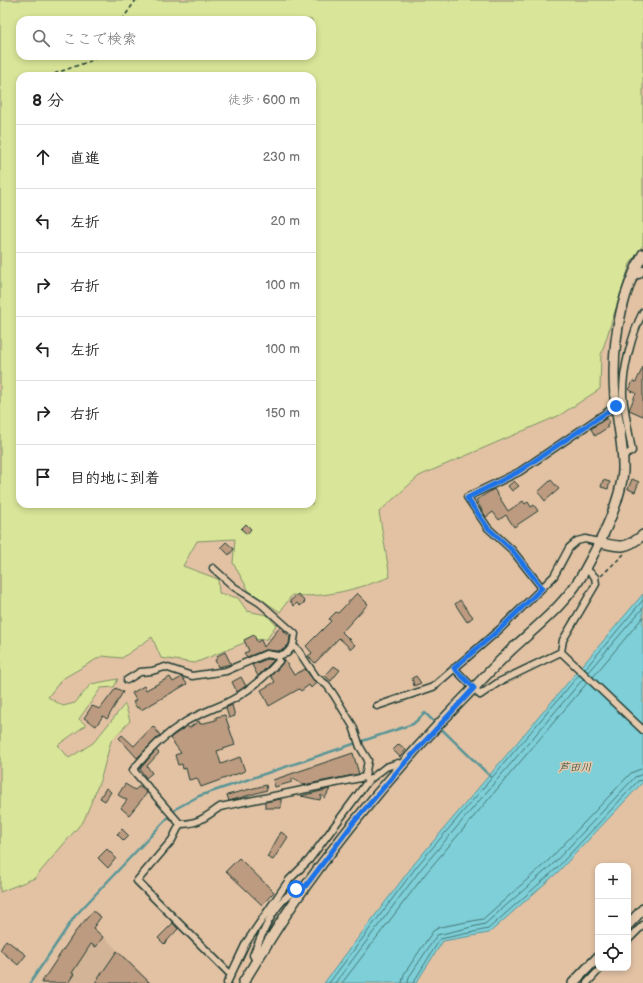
<!DOCTYPE html>
<html lang="ja">
<meta charset="utf-8">
<style>
:root{--surface:#fff;--page:#f6f6f6;--text:#222;--muted:#767676;--line:#e0e0e0}
body{margin:0;font-family:"Balsamiq Sans","Klee One",sans-serif;background:var(--page);color:var(--text)}
.controls{position:absolute;right:12px;bottom:12px;display:grid;overflow:hidden;border-radius:8px;box-shadow:0 2px 6px #0003}
.controls button{width:36px;height:36px;display:grid;place-items:center;padding:0;border:0;border-bottom:1px solid var(--line);background:var(--surface);color:var(--text);font:20px sans-serif}
.stop{position:absolute;width:12px;height:12px;margin:-9px;border:3px solid #1a73e8;border-radius:50%;background:#fff}
.stop.end{background:#1a73e8;border-color:#fff;box-shadow:0 1px 4px #0008}
.list{margin:0;padding:0;list-style:none}
h2{display:flex;justify-content:space-between;align-items:center;height:52px;margin:0;padding:0 16px;font-size:17px}
h2 small{font-size:13px;font-weight:400;color:var(--muted)}
.list li{display:grid;grid-template-columns:26px 1fr auto;gap:12px;align-items:center;box-sizing:border-box;height:64px;padding:0 16px;border-top:1px solid var(--line)}
.list b{display:block;font-size:15px;white-space:nowrap}
.list em{font-size:13px;font-style:normal;color:var(--muted)}
.icon{flex:none;width:22px;height:22px;fill:none;stroke:currentColor;stroke-width:2;stroke-linecap:round;stroke-linejoin:round}
.map{position:relative;flex:none;width:643px;height:983px;overflow:hidden}
.search{position:absolute;background:var(--surface);box-shadow:0 2px 6px #0003;left:16px;top:16px;width:300px;height:44px;display:flex;align-items:center;gap:10px;box-sizing:border-box;padding:0 14px;border-radius:12px;color:var(--muted);font-size:15px}
.panel{position:absolute;background:var(--surface);box-shadow:0 2px 6px #0003;left:16px;top:72px;width:300px;height:436px;border-radius:12px}
.map>svg:first-child{display:block}
.built{fill:#d3b497}
.green{fill:#d9e598;stroke:#7c9166;fill-rule:evenodd}
.water{fill:#7ecfd8;stroke:#589596}
.lines{fill:none;stroke-linecap:round;stroke-linejoin:round}
.shore{stroke:#457776;stroke-width:1}
.stream{stroke:#589596;stroke-width:2.5}
.building{fill:#bc9b80;stroke:#1f3d34}
.street-casing{stroke:#1f3d34;stroke-width:9}
.secondary-casing{stroke:#1f3d34;stroke-width:12}
.path{stroke:#1f3d34;stroke-width:1.5;stroke-dasharray:4 3;stroke-linecap:butt}
.street{stroke:#e5c9ac;stroke-width:6}
.secondary{stroke:#e5c9ac;stroke-width:9}
.route{stroke:#1a73e8;stroke-width:5}
.labels{text-anchor:middle;stroke-width:3;stroke-linejoin:round;paint-order:stroke}
.water-label{font-size:11px;font-style:italic;fill:#24443c;stroke:#e5c9ac}
</style>
<div class="map">
<svg width="643" height="983" viewBox="0 0 643 983">
<rect width="100%" height="100%" fill="#e3c2a4"/>
<filter id="ink" filterUnits="userSpaceOnUse"><feTurbulence type="fractalNoise" baseFrequency=".025" numOctaves="2"/><feDisplacementMap in="SourceGraphic" scale="8" xChannelSelector="R" yChannelSelector="G"/><feConvolveMatrix kernelMatrix="1 2 1 2 8 2 1 2 1" color-interpolation-filters="sRGB"/></filter>
<g filter="url(#ink)">
<path class="built" d="M86 920 152 983H40L75 931Z"/>
<path class="green" d="M0 0H643V245L630 264 601 355 600 389 560 415 419 476 379 512 390 577C360 588 324 599 292 595L280 612 249 591 233 563 235 539 197 541 183 566 218 579 219 593 238 598 247 611 267 615 276 625 267 639 251 640 195 663 161 658 152 637 122 658 102 656 62 679 48 697 63 706 75 703 91 684 118 679 114 687 101 688 79 719 86 725 58 745 69 758 93 743 125 704 130 721 111 741 101 778 84 820 35 878 0 892ZM20 20H312V56H20ZM20 76H312V504H20Z"/>
<path class="water" d="M643 594V782L558 872 489 933 443 941 416 983H324L414 864Z"/>
<g class="lines">
<path class="shore" d="M585 669 643 600
M588 672 643 608
M593 677 643 617
M329 983 417 866 579 675
M335 983 421 869 583 679
M342 983 426 873 587 683
M402 983 404 974 433 931 440 927 483 919 548 861 631 773 643 768
M408 983 409 977 437 935 485 924 552 865 635 777 643 774
M413 983 440 939 488 929 556 869 638 781 643 780"/>
<path class="stream" d="M30 983 75 916 177 808 199 796 413 724 425 713 491 777"/>
</g>
<path class="building" d="M643 367V416L629 410 636 393 629 390 633 381 636 382Z
M607 418 610 422 606 425 608 427 595 436 591 429Z
M632 479 639 482 635 492 628 489Z
M551 480 559 489 545 501 538 492Z
M603 480 610 482 608 489 601 487Z
M514 481 519 486 512 491 508 486Z
M494 489 508 511 523 501 525 504 528 502 531 507 534 505 538 511 514 527 506 515 499 520 493 512 486 517 476 500Z
M246 524 251 529 247 534 241 529Z
M226 542 234 549 229 555 221 547Z
M357 593 368 604 342 632 355 645 351 649 339 638 315 663 308 656 312 653 306 646 331 621 329 619 336 612 338 613 342 609Z
M298 594 305 602 300 606 297 603 294 606 290 601Z
M460 600 473 617 467 622 455 604Z
M280 627 290 637 289 644 284 649 278 651 265 650 247 657 244 653 249 651 244 640 254 635 257 642 261 640 264 647Z
M225 652 231 664 218 667 215 660 218 658 217 656Z
M267 659 274 660 258 676 252 665Z
M284 659 294 675 305 669 316 683 311 688 309 685 301 691 299 689 269 706 261 690 275 682 271 676 282 664Z
M334 666 340 670 331 681 325 676Z
M416 676 421 683 414 686 412 678Z
M170 677 173 682 182 677 187 684 141 710 139 707 137 708 133 702 136 700 132 693 144 686 146 690Z
M241 677 246 686 237 692 232 682Z
M116 688 123 692 107 719 103 716 96 726 84 718 92 706 100 709Z
M232 705 235 716 229 718 226 708Z
M225 715 235 745 217 751 221 764 240 757 245 771 201 787 197 778 189 780 186 768 183 769 182 764 178 765 175 755 181 753 170 738 187 726 189 728 199 721 200 724 216 720V717Z
M153 726 160 735 137 758 119 738 122 735 134 746Z
M399 744 406 750 400 757 393 750Z
M156 750 159 753 147 766 152 773 146 778 140 769Z
M353 753 359 774 303 785 292 778V782L275 787 273 780Z
M125 784 135 790 138 787H140L147 793 129 815 121 808 127 800 118 795Z
M266 785 267 790 229 801 227 795Z
M106 788 111 792 105 801 100 798Z
M330 789 325 798 321 795 320 800 301 796Z
M281 799V808H265V802Z
M122 829 129 836 124 841 117 834Z
M281 832 288 837 273 860 267 857Z
M107 849 116 858 108 868 98 858Z
M239 858 274 892 262 905 226 871Z
M93 911 101 917 93 928 103 937 96 947 91 944 72 973 74 974 68 983H41L75 932Z
M173 923 178 929 164 944 158 938Z
M6 940 26 955 18 965 0 950Z
M117 951 150 983H95Z"/>
<g class="lines">
<defs>
<path id="street" d="M632 274 639 275 643 270
M623 457 632 451C629 433 625 414 623 396 622 372 632 333 643 312
M213 568 234 587 260 603 295 634 293 646
M586 569 595 577 596 584 563 640 561 652 643 730
M542 588 512 550 488 528 467 497 519 472 616 406
M454 668 480 695 499 682 561 652
M127 680 140 672 152 671 165 667 192 676 226 671 266 654 278 656 287 653 293 646 298 650 316 677 327 685 334 695 353 726 360 747 368 760 365 777 368 781
M377 706 433 687 500 629 542 588 554 576 569 548 577 541 585 539 598 542
M180 824C199 824 205 817 220 807L365 777
M628 940 643 925
M256 961 253 955C263 932 278 892 305 887
M231 975 137 881 172 840 180 824 133 770C148 751 164 735 185 722 201 712 221 707 237 697 253 687 267 675 279 661L278 656
M227 983 246 943 289 880 309 860 368 781 386 767 398 763 402 766
M587 983 601 968"/>
<path id="secondary" d="M598 542C620 547 625 550 643 535
M628 925 643 909
M243 983C260 955 278 926 297 898 340 837 389 778 440 723 463 699 486 675 510 651 537 626 569 602 586 568 601 541 621 501 623 471 624 446 617 421 615 397 611 347 619 299 643 254
M573 983 598 957"/>
</defs>
<use href="#street" class="street-casing"/>
<use href="#secondary" class="secondary-casing"/>
<path class="path" d="M122 20 136 0
M48 76 93 60 96 56
M601 576 624 554"/>
<use href="#street" class="street"/>
<use href="#secondary" class="secondary"/>
</g>
</g>
<g class="lines" filter="url(#ink)">
<path class="route" d="M296 889 305 887 354 822 402 766 474 688 454 668 500 629 542 588 512 550 488 528 467 498 518 472 616 406"/>
</g>
<g class="labels">
<g class="water-label">
<text x="575" y="771">芦田川</text>
</g>
</g>
</svg>
<div class="controls">
<button>+</button>
<button>−</button>
<button><svg class="icon" aria-label="locate" viewBox="0 0 24 24"><circle cx="12" cy="12" r="6"/><path d="M12 2v4M12 18v4M2 12h4M18 12h4"/></svg></button>
</div>
<div class="stop" style="left:296px;top:889px"></div>
<div class="stop end" style="left:616px;top:406px"></div>
<div class="search"><svg class="icon" aria-label="search" viewBox="0 0 24 24"><circle cx="10" cy="10" r="6"/><path d="M15 15l6 6"/></svg>ここで検索</div>
<section class="panel">
<h2>8 分<small>徒歩 · 600 m</small></h2>
<ul class="list">
<li><svg class="icon" aria-label="ahead" viewBox="0 0 24 24"><path d="M12 20V5M6 11l6-6 6 6"/></svg><div><b>直進</b></div><em>230 m</em></li>
<li><svg class="icon" aria-label="left" viewBox="0 0 24 24"><path d="M17 20v-9H6M10 6l-5 5 5 5"/></svg><div><b>左折</b></div><em>20 m</em></li>
<li><svg class="icon" aria-label="right" viewBox="0 0 24 24"><path d="M7 20v-9h11M14 6l5 5-5 5"/></svg><div><b>右折</b></div><em>100 m</em></li>
<li><svg class="icon" aria-label="left" viewBox="0 0 24 24"><path d="M17 20v-9H6M10 6l-5 5 5 5"/></svg><div><b>左折</b></div><em>100 m</em></li>
<li><svg class="icon" aria-label="right" viewBox="0 0 24 24"><path d="M7 20v-9h11M14 6l5 5-5 5"/></svg><div><b>右折</b></div><em>150 m</em></li>
<li><svg class="icon" aria-label="arrive" viewBox="0 0 24 24"><path d="M6 21V4h12l-3 4 3 4H6"/></svg><div><b>目的地に到着</b></div></li>
</ul>
</section>
</div>
